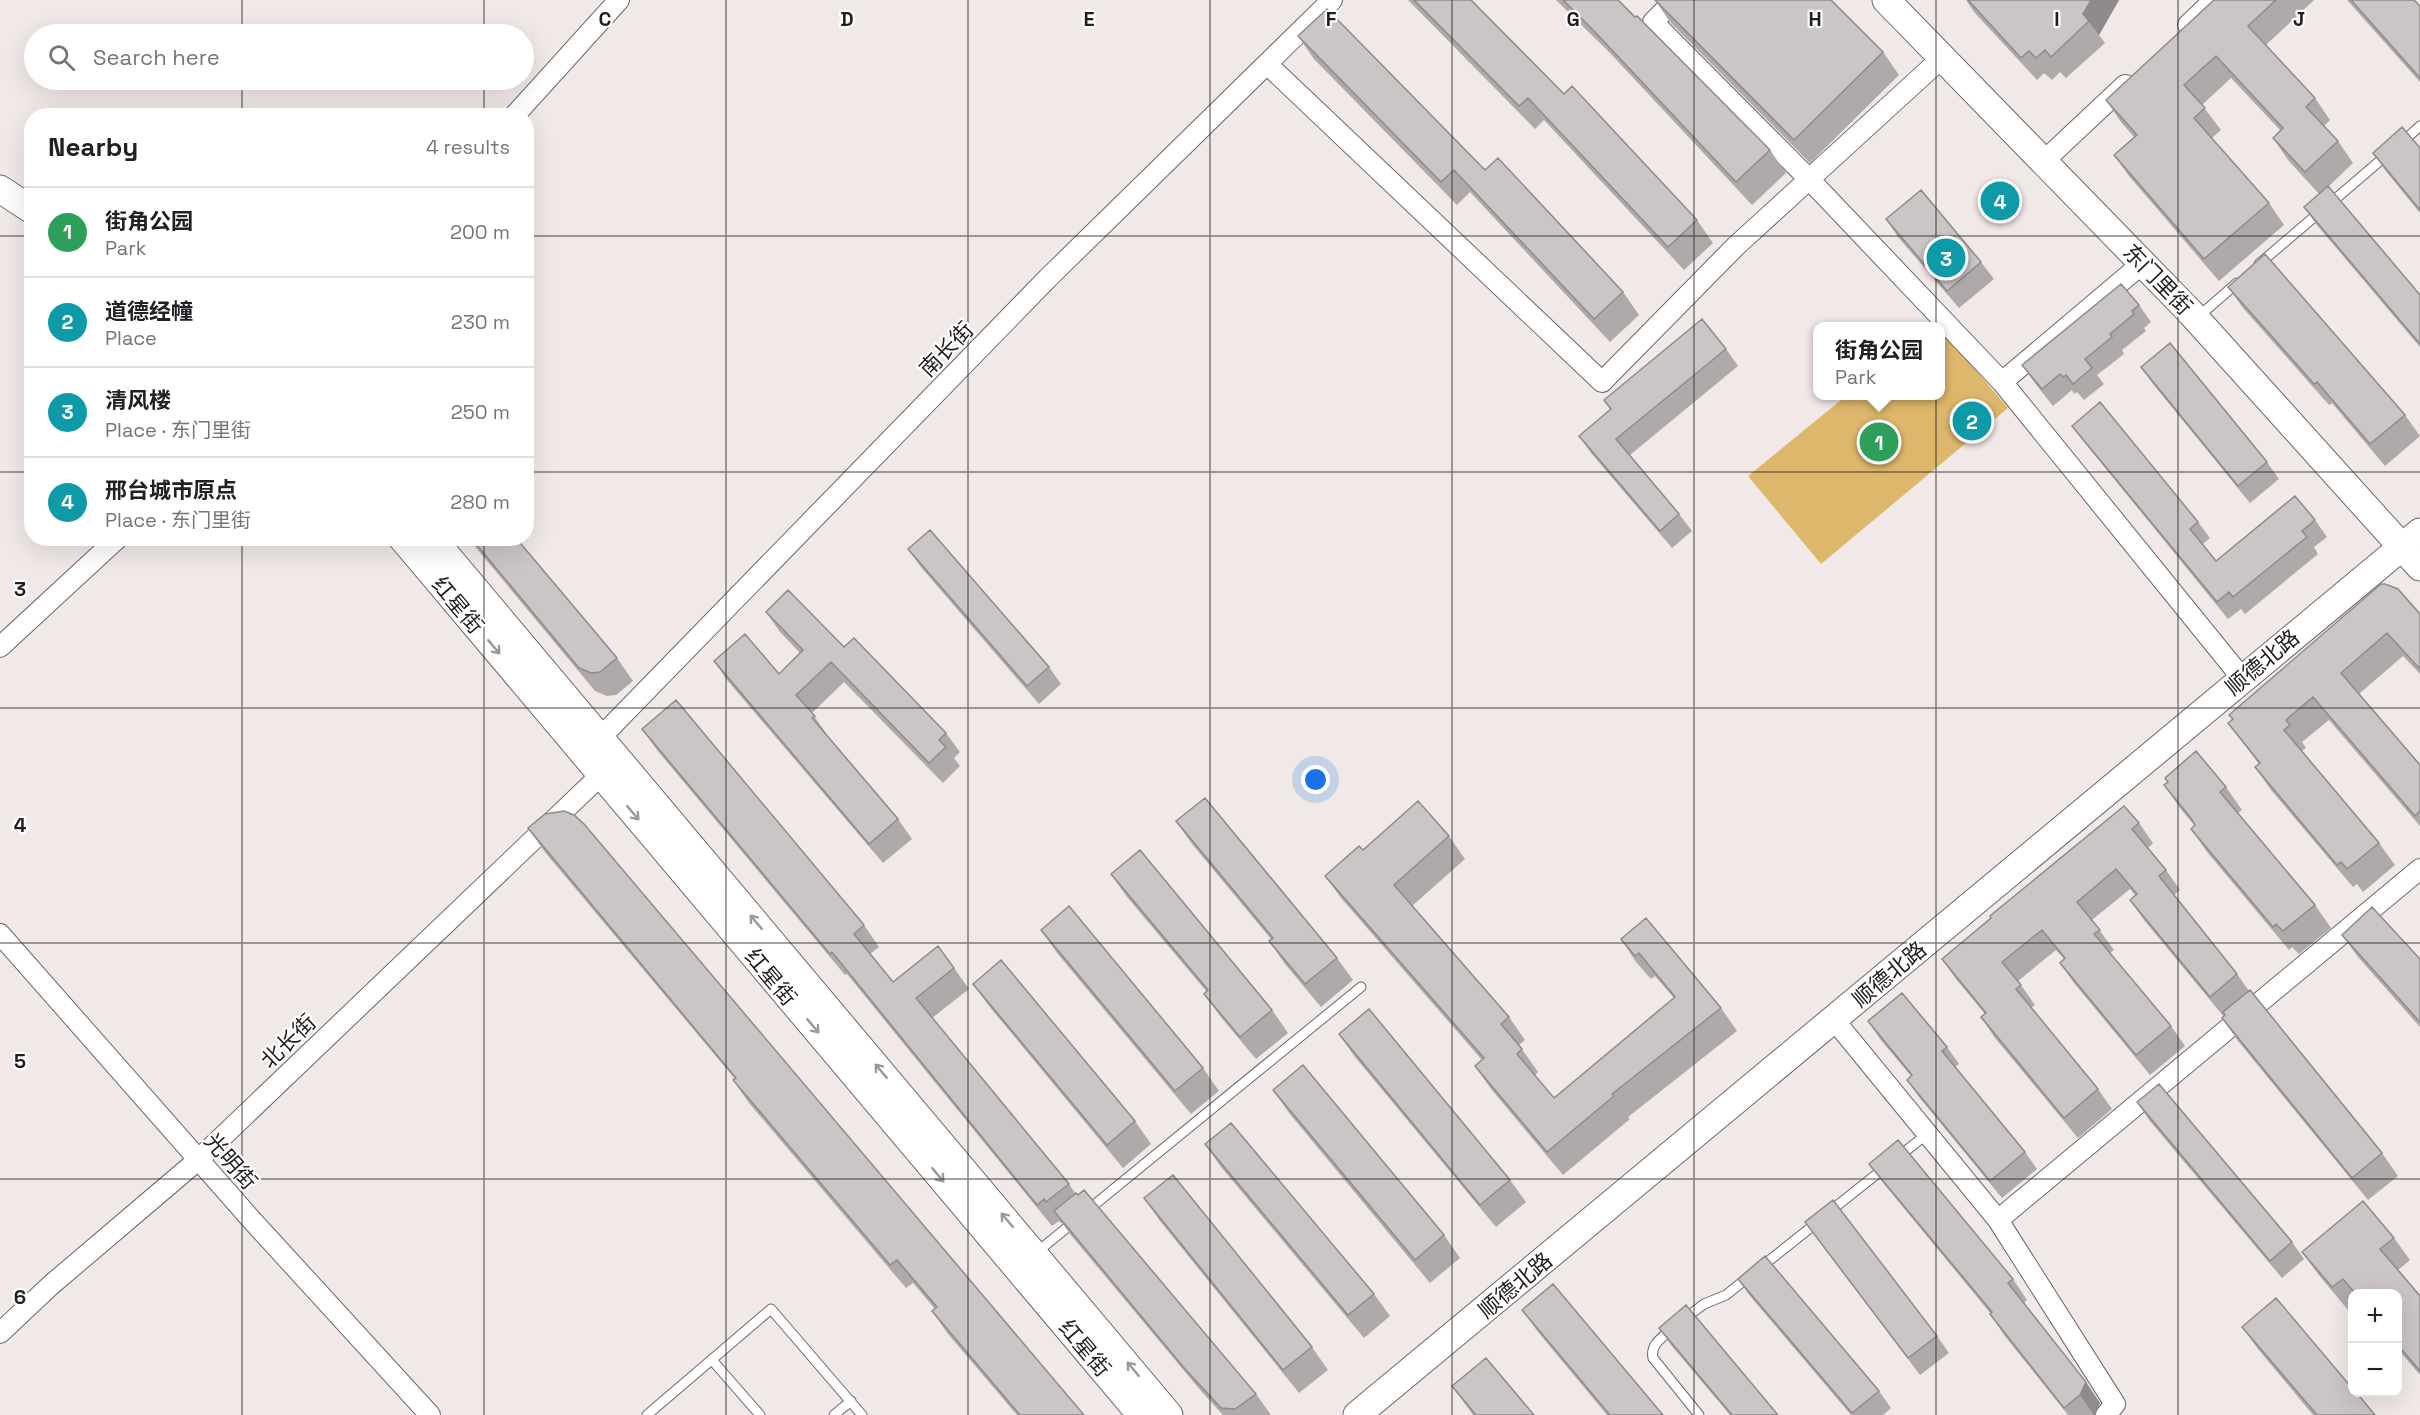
<!DOCTYPE html>
<meta charset="utf-8">
<style>
:root{--surface:#fff;--page:#f2f2f2;--text:#202124;--muted:#757577;--line:#e0e0e0;--accent:#5070e5}
body{margin:0;font-family:"Space Grotesk","Noto Sans SC",sans-serif;background:var(--page);color:var(--text)}
.controls{position:absolute;right:18px;bottom:18px;display:grid;overflow:hidden;border-radius:12px;box-shadow:0 6px 24px #0002}
.controls button{width:54px;height:54px;display:grid;place-items:center;padding:0;border:0;border-bottom:2px solid var(--line);background:var(--surface);color:var(--text);font:30px sans-serif}
.you{position:absolute;left:1316px;top:780px;width:21px;height:21px;margin:-15px;border:4px solid #fff;border-radius:50%;background:#1a73e8;box-shadow:0 0 0 9px #1a73e833}
.badge{display:grid;place-items:center;width:39px;height:39px;border-radius:50%;background:var(--accent);color:#fff;font-size:20px;font-weight:700}
.pin{position:absolute;translate:-50% -50%;border:3px solid #fff;box-shadow:0 2px 6px #0006}
.popup{position:absolute;left:1813px;top:322px;width:132px;height:78px;box-sizing:border-box;display:grid;place-content:center;border-radius:12px;background:var(--surface);filter:drop-shadow(0 2px 4px #0005);font-size:20px;white-space:nowrap;color:var(--muted)}
.popup b{font-size:22px;color:var(--text)}
.popup::after{content:'';position:absolute;left:50%;top:100%;margin-left:-12px;border:12px solid transparent;border-top-color:var(--surface)}
.list{margin:0;padding:0;list-style:none}
h2{display:flex;justify-content:space-between;align-items:center;height:78px;margin:0;padding:0 24px;font-size:26px}
h2 small{font-size:20px;font-weight:400;color:var(--muted)}
.list li{display:grid;grid-template-columns:39px 1fr auto;gap:18px;align-items:center;box-sizing:border-box;height:90px;padding:0 24px;border-top:2px solid var(--line)}
.list b{display:block;font-size:22px;white-space:nowrap}
.list p{margin:0;font-size:20px;white-space:nowrap;color:var(--muted)}
.list em{font-size:20px;font-style:normal;color:var(--muted)}
.icon{flex:none;width:33px;height:33px;fill:none;stroke:currentColor;stroke-width:2;stroke-linecap:round;stroke-linejoin:round}
.map{position:relative;flex:none;width:2420px;height:1415px;overflow:hidden}
.search{position:absolute;background:var(--surface);box-shadow:0 6px 24px #0002;left:24px;top:24px;width:510px;height:66px;display:flex;align-items:center;gap:15px;box-sizing:border-box;padding:0 21px;border-radius:33px;color:var(--muted);font-size:22px}
.panel{position:absolute;background:var(--surface);box-shadow:0 6px 24px #0002;left:24px;top:108px;width:510px;height:438px;border-radius:24px}
.map>svg:first-child{display:block}
.green{fill:#ddb76b}
.lines{fill:none;stroke-linecap:round;stroke-linejoin:round}
.lane-casing{stroke:#6e6766;stroke-width:11}
.street-casing{stroke:#6e6766;stroke-width:22}
.secondary-casing{stroke:#6e6766;stroke-width:29}
.lane{stroke:#fff;stroke-width:9}
.street{stroke:#fff;stroke-width:20}
.secondary{stroke:#fff;stroke-width:27}
.wall{fill:#afa9aa}
.shaded-wall{fill:#8f8a8b}
.building{fill:#ccc5c6;stroke:#8f8a8b;stroke-width:1.5}
.oneway{stroke:#9b9a9a}
.grid{fill:none;stroke:#211e1e;stroke-width:1.5;stroke-opacity:0.55}
.labels{text-anchor:middle;stroke-width:4.5;stroke-linejoin:round;paint-order:stroke}
.street-label{font-size:22px;fill:#211e1e;stroke:#fff}
.grid-label{font-size:20px;text-anchor:middle;font-weight:bold;fill:#211e1e;stroke:#fff;stroke-width:4.5;stroke-linejoin:round;paint-order:stroke}
</style>
<div class="map">
<svg width="2420" height="1415" viewBox="0 0 2420 1415">
<rect width="100%" height="100%" fill="#f1e9e7"/>
<path class="green" d="M1941 329 2008 408 1821 564 1748 476 1846 396H1940Z"/>
<g class="lines">
<defs>
<path id="lane" d="M2401 143 2420 126
M2259 264 2388 154
M2198 317 2237 283
M1897 1158 1927 1134
M1088 1210 1361 987
M1829 1212 1887 1166
M1037 1252 1075 1221
M1761 1267 1819 1221
M1683 1320 1704 1304 1726 1295 1751 1275
M1672 1329C1663 1337 1650 1344 1653 1358L1699 1415
M712 1360 760 1415
M647 1415 771 1309 862 1415
M834 1415 851 1401"/>
<path id="street" d="M1675 0 1653 22 1809 179 2002 382 2242 678
M2188 25 2214 0
M1267 64 1602 382 1736 246 1943 57
M514 116 619 0
M2044 161 2125 85
M2002 382 2143 263
M0 647 118 538
M600 738 1048 278 1332 0
M0 934 249 1217 430 1415
M1835 1021 1998 1220 2115 1404 2106 1415
M1998 1220 2420 869
M0 1333 51 1285 198 1160 601 775"/>
<path id="secondary" d="M1886 0 2190 312 2420 567
M0 189 32 210
M402 538 1141 1415
M432 538 1169 1415
M1357 1415 2420 532"/>
</defs>
<use href="#lane" class="lane-casing"/>
<use href="#street" class="street-casing"/>
<use href="#secondary" class="secondary-casing"/>
<use href="#lane" class="lane"/>
<use href="#street" class="street"/>
<use href="#secondary" class="secondary"/>
</g>
<path class="wall" d="M1408 0H1471L1564 94 1697 220 1713 243 1684 270 1544 120 1535 129Z
M1556 0H1618L1770 150 1786 173 1752 205 1610 53Z
M1655 0 1883 52 1899 75 1810 163 1670 22Z
M1966 0H2119L2099 35 2105 43 2066 78 2060 72 2052 80 2044 73 2037 80 1974 12Z
M2214 0H2314L2266 45 2315 98 2330 120 2324 126 2338 141 2353 163 2328 187 2420 295V347L2316 224 2304 207 2319 194 2288 160 2273 138 2281 131 2231 78 2202 105 2221 130 2212 138 2269 203 2284 225 2219 281 2129 176 2114 155 2134 137 2121 122 2106 100Z
M2347 0H2414L2420 6V82Z
M1298 36 1623 292 1639 315 1610 342 1470 192 1457 205 1314 59Z
M2420 148V213L2385 170 2373 153Z
M1886 219 1981 262 1994 279 1959 308 1898 237Z
M2228 287 2405 415 2420 436 2385 466 2332 403 2329 405 2243 308Z
M2139 305 2151 322 2144 328 2146 331 2122 350 2124 354 2097 375 2104 384 2084 400 2077 392 2074 394 2072 390 2053 406 2034 382 2022 365Z
M1726 349 1738 366 1630 455 1679 514 1692 531 1672 548 1591 453 1579 436 1610 409 1604 400Z
M2141 367 2267 462 2279 479 2250 503 2153 384Z
M2072 426 2198 522 2210 538 2203 544 2216 561 2315 520 2327 537 2314 547 2318 554 2245 614 2241 609 2228 619 2084 442Z
M468 538H516L617 658 633 681 616 695 607 696 595 691Z
M908 549 1049 667 1061 684 1039 704 920 566Z
M766 612 844 647 946 733 960 752 954 758 960 766 943 783 844 682 812 713 828 736 898 819 912 839 883 863 727 680 714 661 779 674 800 653 780 632Z
M2420 614V674L2403 656 2359 694 2420 765V826L2329 720 2302 742 2306 748 2302 751 2379 843 2395 865 2363 892 2357 884 2353 887 2271 790 2255 767 2259 764 2228 723Z
M642 729 864 925 879 947 870 954 893 982 954 968 969 989 932 1018 1069 1184 1075 1193 1256 1394 1271 1415H1223L1201 1391 1070 1234 1062 1223H1061L1059 1221 1052 1226 847 974 845 975 657 750Z
M2164 785 2226 787 2242 810 2238 813 2315 905 2331 928 2299 954 2292 947 2289 950 2207 852 2191 829 2195 826 2180 808Z
M1176 821 1337 958 1353 980 1321 1007 1285 964 1269 941 1271 939 1192 844Z
M2139 823 2153 843 2148 848 2166 870 2180 890 2174 895 2237 974 2249 991 2382 1153 2398 1176 2368 1200 2238 1041 2222 1018 2224 1017 2144 920 2130 900 2135 895 2130 889 2092 920 2114 950 2110 953 2171 1026 2185 1046 2150 1075 2074 983 2060 963 2064 959 2056 950 2018 981 2035 1005 2031 1008 2098 1089 2112 1109 2078 1138 1995 1038 1981 1017 1985 1014 1956 979 1942 959Z
M528 828 1084 1415H1017L948 1334 932 1311 935 1309 913 1283 906 1288 749 1103 733 1080 735 1079 544 851Z
M1449 836 1465 859 1412 906 1509 1017 1525 1040 1519 1045 1538 1072 1535 1075 1554 1098 1674 998 1655 976 1651 979 1636 962 1621 939 1721 1008 1737 1031 1628 1117 1630 1119 1563 1175 1491 1089 1475 1066 1482 1060 1341 898 1325 876 1363 850Z
M1111 874 1272 1010 1288 1033 1256 1059 1220 1016 1204 994 1207 992 1127 897Z
M1041 930 1203 1068 1219 1091 1191 1114 1057 953Z
M2342 935 2420 959V1027L2358 957Z
M973 984 1135 1121 1151 1144 1123 1168 989 1006Z
M1868 1021 1947 1047 1959 1064 1955 1067 2025 1152 2037 1169 2002 1198 1919 1097 1907 1080 1911 1076 1880 1039Z
M1339 1034 1510 1180 1526 1202 1496 1227 1355 1057Z
M1273 1090 1444 1235 1460 1258 1430 1283 1289 1113Z
M2137 1102 2292 1242 2304 1259 2282 1278 2149 1120Z
M1205 1144 1374 1294 1390 1316 1364 1338 1221 1167Z
M1869 1164 2013 1279 2027 1300 2024 1303 2100 1403 2095 1415H2068L2004 1335 1990 1314H1991L1884 1184Z
M1144 1198 1312 1347 1328 1370 1299 1393 1160 1221Z
M1805 1222 1937 1336 1949 1353 1920 1375Z
M2394 1238 2410 1260 2398 1270 2420 1296V1375L2397 1348V1293H2352V1306L2348 1310 2318 1274 2302 1252Z
M1738 1279 1879 1391 1891 1408 1883 1415H1851L1750 1296Z
M1522 1310 1663 1415H1607L1538 1332Z
M2242 1327 2375 1415H2313L2258 1349Z
M1659 1328 1778 1415H1730L1671 1345Z
M1452 1386 1534 1415H1473Z"/>
<path class="shaded-wall" d="M2091 0H2119L2099 35 2083 14Z
M2086 1382 2100 1403 2095 1415H2094L2080 1395Z"/>
<path class="building" d="M1414 0H1471L1564 94 1572 86 1697 220 1668 247 1528 98 1519 106Z
M1563 0H1618L1635 17 1637 16 1770 150 1736 182 1594 31Z
M1655 0H1831L1883 52 1794 140Z
M1968 0H2091L2083 14 2089 21 2051 57 2045 50 2036 58 2029 51 2021 58Z
M2214 0H2276L2248 26 2315 98 2306 107 2338 141 2305 172 2273 138 2283 128 2216 56 2184 85 2205 108 2194 118 2269 203 2204 259 2114 155 2137 135 2106 100Z
M2351 0H2414L2420 6V78Z
M1327 9 1485 170 1498 158 1623 292 1594 319 1454 170 1441 182 1298 36Z
M2402 127 2420 148V210L2373 153Z
M2328 186 2420 295V344L2304 207Z
M1921 190 1981 262 1947 291 1886 219Z
M2265 254 2405 415 2370 444 2317 382 2314 384 2228 287Z
M2121 284 2139 305 2132 311 2134 314 2110 334 2112 337 2085 359 2092 368 2073 384 2066 375 2063 377 2060 374 2042 389 2022 365Z
M1702 319 1726 349 1616 439 1679 514 1660 531 1579 436 1611 409 1604 400Z
M2170 343 2267 462 2238 486 2141 367Z
M2100 402 2198 522 2190 529 2216 561 2295 496 2315 520 2302 531 2307 537 2233 597 2229 592 2217 602 2072 426Z
M930 530 1049 667 1027 686 908 549Z
M471 538H516L617 658 600 672 591 673 579 668Z
M2381 584H2385L2398 589 2420 614V669L2387 633 2341 673 2420 765V811L2415 816 2313 697 2286 720 2290 725 2284 730 2379 843 2347 869 2341 862 2337 865 2255 767 2260 763 2228 723 2233 719 2229 715Z
M788 590 844 647 854 638 946 733 939 740 946 747 929 763 831 662 796 695 815 716 812 718 898 819 869 844 714 661 745 634 779 674 803 650 766 612Z
M676 700 864 925 854 934 893 982 938 946 954 968 916 998 1069 1184 1046 1202 1044 1199 1037 1205 832 952 830 954 642 729Z
M2196 751 2226 787 2220 792 2315 905 2283 931 2276 924 2273 927 2191 829 2195 825 2190 817 2164 785 2168 782 2165 778Z
M1205 798 1337 958 1305 984 1269 941 1273 938 1176 821Z
M1418 801 1449 836 1394 885 1509 1017 1501 1024 1522 1049 1517 1054 1554 1098 1675 997 1639 953 1635 956 1621 939 1646 918 1721 1008 1612 1094 1614 1096 1547 1152 1475 1066 1484 1058 1325 876 1359 846 1363 850Z
M2124 806 2139 823 2132 829 2166 870 2159 876 2237 974 2210 997 2130 900 2137 894 2116 869 2077 902 2100 930 2094 934 2171 1026 2136 1055 2060 963 2065 958 2042 930 2002 962 2021 985 2016 989 2098 1089 2064 1118 1981 1017 1986 1013 1942 959 1991 918 1990 916Z
M564 811 574 815 584 824 1084 1415H1020L932 1311 937 1307 897 1260 890 1265 733 1080 736 1078 528 828 545 814Z
M1140 850 1272 1010 1240 1037 1204 994 1208 990 1111 874Z
M1069 906 1203 1068 1175 1091 1041 930Z
M2372 907 2420 959V1022L2342 935Z
M1001 960 1135 1121 1107 1145 973 984Z
M2250 990 2382 1153 2352 1178 2222 1018 2225 1015 2223 1012Z
M1902 993 1947 1047 1942 1051 2025 1152 1990 1181 1907 1080 1912 1075 1868 1021Z
M1369 1009 1510 1180 1480 1205 1339 1034Z
M1303 1065 1444 1235 1415 1260 1273 1090Z
M2159 1084 2292 1242 2270 1261 2137 1102Z
M1231 1123 1374 1294 1348 1315 1205 1144Z
M1898 1140 2013 1279 2008 1283 2086 1382 2080 1395 2064 1408 1990 1314 1992 1312 1869 1164Z
M1173 1175 1312 1347 1283 1370 1144 1198Z
M1084 1190 1256 1394 1235 1409 1221 1408 1185 1369 1054 1211 1076 1193 1078 1195Z
M1833 1200 1937 1336 1908 1358 1805 1222Z
M2363 1201 2394 1238 2380 1249 2420 1296V1371L2397 1344V1293H2355L2343 1279 2332 1287 2302 1252Z
M1765 1256 1879 1391 1852 1413 1738 1279Z
M1553 1284 1663 1415H1610L1522 1310Z
M2276 1298 2352 1388V1392H2356L2375 1415H2317L2242 1327Z
M1686 1305 1778 1415H1732L1659 1328Z
M1486 1358 1534 1415H1476L1452 1386Z"/>
<defs><path id="oneway-shaft" d="M-6 0H5M1.5-3L5.5 0L1.5 3" fill="none" stroke-width="1.6" stroke-linecap="round" stroke-linejoin="round" transform="scale(1.5)"/></defs>
<g class="oneway">
<use href="#oneway-shaft" transform="translate(494 647) rotate(50)"/>
<use href="#oneway-shaft" transform="translate(633 813) rotate(50)"/>
<use href="#oneway-shaft" transform="translate(756 922) rotate(-130)"/>
<use href="#oneway-shaft" transform="translate(813 1026) rotate(50)"/>
<use href="#oneway-shaft" transform="translate(881 1071) rotate(-130)"/>
<use href="#oneway-shaft" transform="translate(938 1175) rotate(50)"/>
<use href="#oneway-shaft" transform="translate(1007 1220) rotate(-130)"/>
<use href="#oneway-shaft" transform="translate(1133 1369) rotate(-130)"/>
</g>
<path class="grid" d="M242 0V34M484 0V34M726 0V1415M968 0V1415M1210 0V1415M1452 0V1415M1694 0V1415M1936 0V1415M2178 0V1415M242 80V116M484 80V116M0 236H32M526 236H2420M0 472H32M526 472H2420M242 538V1415M484 538V1415M0 708H2420M0 943H2420M0 1179H2420"/>
<g class="labels">
<g class="street-label">
<text transform="translate(2158 279) rotate(46)" y="8">东门里街</text>
<text transform="translate(946 349) rotate(-46)" y="8">南长街</text>
<text transform="translate(458 605) rotate(50)" y="8">红星街</text>
<text transform="translate(2262 662) rotate(-40)" y="8">顺德北路</text>
<text transform="translate(1889 974) rotate(-40)" y="8">顺德北路</text>
<text transform="translate(771 977) rotate(50)" y="8">红星街</text>
<text transform="translate(288 1041) rotate(-44)" y="8">北长街</text>
<text transform="translate(231 1161) rotate(49)" y="8">光明街</text>
<text transform="translate(1515 1285) rotate(-40)" y="8">顺德北路</text>
<text transform="translate(1085 1348) rotate(50)" y="8">红星街</text>
</g>
</g>
<g class="grid-label">
<text x="605" y="26">C</text>
<text x="847" y="26">D</text>
<text x="1089" y="26">E</text>
<text x="1331" y="26">F</text>
<text x="1573" y="26">G</text>
<text x="1815" y="26">H</text>
<text x="2057" y="26">I</text>
<text x="2299" y="26">J</text>
<text x="20" y="596">3</text>
<text x="20" y="832">4</text>
<text x="20" y="1068">5</text>
<text x="20" y="1304">6</text>
</g>
</svg>
<div class="controls">
<button>+</button>
<button>−</button>
</div>
<div class="you"></div>
<div class="pin badge" style="left:1879px;top:442px;background:#2e9e5b">1</div>
<div class="popup"><b>街角公园</b>Park</div>
<div class="pin badge" style="left:1972px;top:421px;background:#0f9aa8">2</div>
<div class="pin badge" style="left:1946px;top:258px;background:#0f9aa8">3</div>
<div class="pin badge" style="left:2000px;top:201px;background:#0f9aa8">4</div>
<div class="search"><svg class="icon" aria-label="search" viewBox="0 0 24 24"><circle cx="10" cy="10" r="6"/><path d="M15 15l6 6"/></svg>Search here</div>
<section class="panel">
<h2>Nearby<small>4 results</small></h2>
<ul class="list">
<li><span class="badge" style="background:#2e9e5b">1</span><div><b>街角公园</b><p>Park</p></div><em>200 m</em></li>
<li><span class="badge" style="background:#0f9aa8">2</span><div><b>道德经幢</b><p>Place</p></div><em>230 m</em></li>
<li><span class="badge" style="background:#0f9aa8">3</span><div><b>清风楼</b><p>Place · 东门里街</p></div><em>250 m</em></li>
<li><span class="badge" style="background:#0f9aa8">4</span><div><b>邢台城市原点</b><p>Place · 东门里街</p></div><em>280 m</em></li>
</ul>
</section>
</div>
